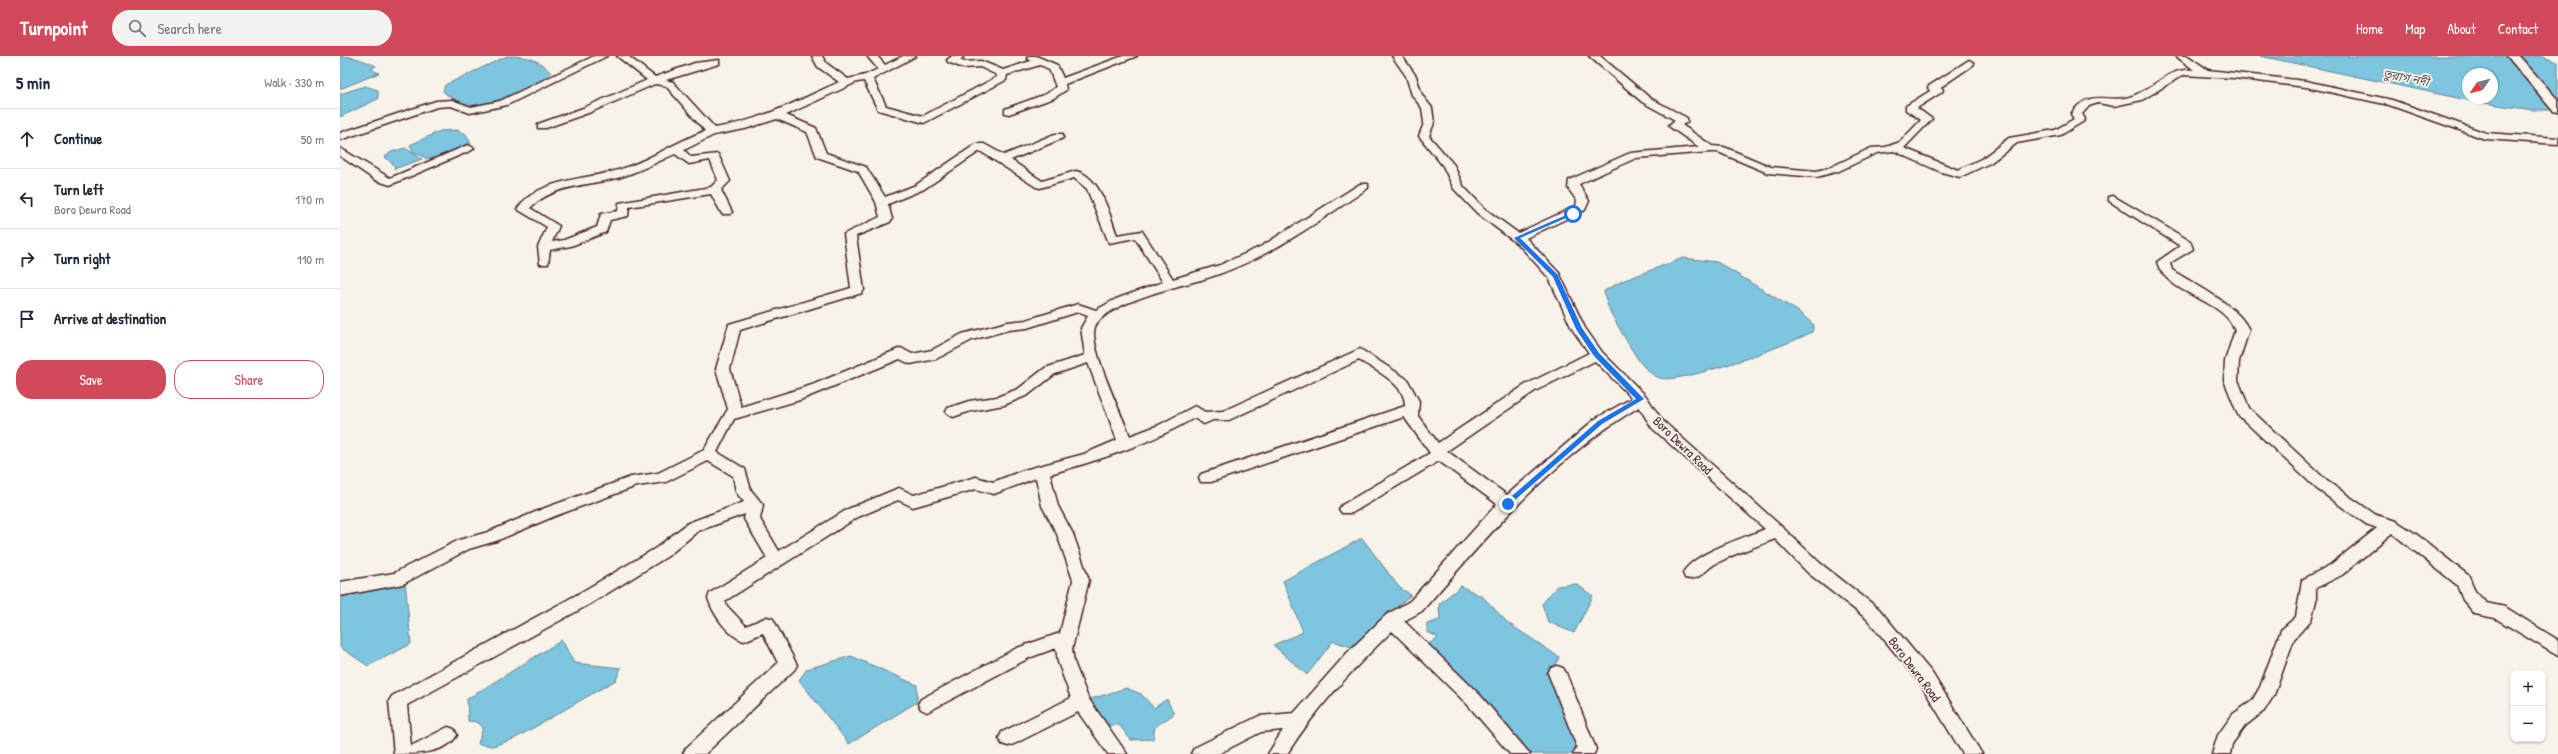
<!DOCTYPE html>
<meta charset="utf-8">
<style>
:root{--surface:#fff;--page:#f2f2f3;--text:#1f2937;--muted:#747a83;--line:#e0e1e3;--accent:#d1495b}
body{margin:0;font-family:"Patrick Hand","Noto Sans Bengali",sans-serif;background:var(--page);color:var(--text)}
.controls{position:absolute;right:12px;bottom:12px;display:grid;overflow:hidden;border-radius:8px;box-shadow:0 1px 3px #0004}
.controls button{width:36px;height:36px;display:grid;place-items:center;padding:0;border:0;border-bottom:1px solid var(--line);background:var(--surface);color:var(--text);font:20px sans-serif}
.compass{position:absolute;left:2122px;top:12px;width:36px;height:36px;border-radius:50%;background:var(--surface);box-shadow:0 1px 3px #0004;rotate:235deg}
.stop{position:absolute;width:12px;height:12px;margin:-9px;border:3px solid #1a73e8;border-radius:50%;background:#fff}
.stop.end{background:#1a73e8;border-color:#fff;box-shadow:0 1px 4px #0008}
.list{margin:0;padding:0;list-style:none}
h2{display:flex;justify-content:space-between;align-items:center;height:52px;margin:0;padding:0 16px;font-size:17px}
h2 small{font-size:13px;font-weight:400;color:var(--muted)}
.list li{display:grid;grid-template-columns:26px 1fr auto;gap:12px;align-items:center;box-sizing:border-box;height:60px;padding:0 16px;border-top:1px solid var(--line)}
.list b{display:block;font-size:15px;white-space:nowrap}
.list p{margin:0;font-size:13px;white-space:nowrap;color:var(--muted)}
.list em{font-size:13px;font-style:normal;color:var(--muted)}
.actions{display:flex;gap:8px;padding:12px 16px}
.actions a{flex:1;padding:9px 0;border:1px solid var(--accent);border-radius:16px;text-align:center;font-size:14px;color:var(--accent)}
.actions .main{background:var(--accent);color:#fff}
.icon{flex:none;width:22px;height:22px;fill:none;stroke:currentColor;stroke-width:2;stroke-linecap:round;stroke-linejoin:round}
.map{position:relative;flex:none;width:2218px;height:698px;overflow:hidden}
header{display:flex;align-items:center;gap:24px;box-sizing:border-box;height:56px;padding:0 20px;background:var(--accent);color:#fff}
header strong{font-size:19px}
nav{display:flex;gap:22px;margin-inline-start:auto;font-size:14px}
.search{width:280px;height:36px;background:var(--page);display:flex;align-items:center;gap:10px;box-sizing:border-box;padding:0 14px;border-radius:22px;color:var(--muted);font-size:15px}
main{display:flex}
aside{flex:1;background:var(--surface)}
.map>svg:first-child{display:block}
.water{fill:#7ec5df;stroke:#698397;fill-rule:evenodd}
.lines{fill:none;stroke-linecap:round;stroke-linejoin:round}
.minor-casing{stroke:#4a1f2b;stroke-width:3}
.tertiary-casing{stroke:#4a1f2b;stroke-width:3}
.minor{fill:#f7f3e8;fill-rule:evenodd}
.tertiary{fill:#f7f3e8;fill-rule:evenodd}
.route{fill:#1a73e8}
.labels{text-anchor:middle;stroke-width:3.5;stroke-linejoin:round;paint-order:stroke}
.far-water-label{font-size:12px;font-style:italic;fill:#5a5161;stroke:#f7f3e8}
.street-label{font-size:13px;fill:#4a1f2b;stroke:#f7f3e8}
</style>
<header>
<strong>Turnpoint</strong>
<div class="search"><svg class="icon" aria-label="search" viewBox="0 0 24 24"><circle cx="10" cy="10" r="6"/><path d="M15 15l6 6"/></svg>Search here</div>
<nav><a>Home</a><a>Map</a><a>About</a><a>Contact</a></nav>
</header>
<main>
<aside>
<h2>5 min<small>Walk · 330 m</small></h2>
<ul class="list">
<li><svg class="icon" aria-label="ahead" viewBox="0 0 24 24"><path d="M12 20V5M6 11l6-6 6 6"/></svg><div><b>Continue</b></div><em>50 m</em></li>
<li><svg class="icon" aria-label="left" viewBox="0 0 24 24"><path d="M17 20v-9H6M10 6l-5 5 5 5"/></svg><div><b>Turn left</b><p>Boro Dewra Road</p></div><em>170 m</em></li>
<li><svg class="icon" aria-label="right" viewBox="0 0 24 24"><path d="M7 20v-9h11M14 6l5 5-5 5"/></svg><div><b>Turn right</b></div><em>110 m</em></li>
<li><svg class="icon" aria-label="arrive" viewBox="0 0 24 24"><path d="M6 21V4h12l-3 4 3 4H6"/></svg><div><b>Arrive at destination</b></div></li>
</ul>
<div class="actions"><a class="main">Save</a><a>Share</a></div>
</aside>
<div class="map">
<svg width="2218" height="698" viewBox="0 0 2218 698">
<rect width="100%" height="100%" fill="#f7f3e8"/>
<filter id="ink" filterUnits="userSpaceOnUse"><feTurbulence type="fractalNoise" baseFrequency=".025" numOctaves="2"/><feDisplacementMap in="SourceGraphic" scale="8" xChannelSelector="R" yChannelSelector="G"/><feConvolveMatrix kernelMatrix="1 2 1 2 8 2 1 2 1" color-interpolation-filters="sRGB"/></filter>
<g filter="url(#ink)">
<path class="water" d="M0 0C13 0 25 5 36 10L31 13 39 17 0 33Z
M167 0C185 0 198 2 211 17L203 25 154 46 138 51 125 50C118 42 109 43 103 35L105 29Z
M1920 0H2199L2218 6V54H2193L2136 46ZM2128 18H2152V42H2128Z
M25 30 38 34V43L0 61V38Z
M117 74 126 78 131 88 112 97 87 103 73 95 70 89 100 75Z
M65 92 82 103 54 113 55 110 45 101 51 96Z
M1343 202 1377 206 1459 256 1474 269 1472 276C1450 288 1341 329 1320 322 1303 317 1292 293 1283 279 1275 264 1266 252 1264 235L1282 225Z
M1022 482 1059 531 1071 539 1011 591 993 585 967 619 933 589 963 576 943 525Z
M65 524 71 588 28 610 0 591V547L6 536Z
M1236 528 1253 540 1234 577 1208 566 1202 548 1217 530Z
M1121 530 1143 541 1168 567 1219 601 1213 616 1243 691 1237 698H1185L1085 591 1098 581 1087 576V568L1100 564 1099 548Z
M222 584 234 607 281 612 276 624 174 683 153 690 138 688 143 671 137 666 128 665 127 643Z
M511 600 577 629V646L509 688 459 624 467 613Z
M786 632 801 638 814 652 827 643 834 658 815 671 813 683 791 684 779 669H763L754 659 751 643Z"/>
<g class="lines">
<defs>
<path id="minor" d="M254 0H267L167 49 130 57 111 50 97 51 0 84V77L96 45 112 44 131 51 160 45Z
M277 0H288L315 21 355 7 379 4V8L326 24 333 26 375 72C419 65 458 45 499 26L478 11 472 0H482L486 7 508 23 525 19 538 13 527 0H537L545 9 563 0H576L533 23 546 50 583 60 657 21V19L640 11 623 12 608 6 607 4 612 0H624L620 4 624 6 641 5 663 14 691 5 687 2 688 0H696L717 9 723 22 783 0H797L725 28 726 34 714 42 669 58 665 57V53L706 38 716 31 709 13 700 9 667 19 666 24 584 67 538 54 524 25 517 26 446 59 476 72 486 97 526 111 545 141 576 129 636 88H644L664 99 715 78H723V82L671 104 702 125 736 115C761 121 769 158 777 179L802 175 833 223 880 209 922 190 1020 128H1028V132C975 168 923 206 861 224 838 230 764 248 755 271 748 290 782 359 790 380L819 369 855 350 865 356 883 355 1020 293 1067 323 1079 345 1078 360 1098 387 1185 329 1249 297 1232 273 1209 222 1180 190 1137 157 1114 133 1103 110 1079 80 1084 67 1082 52 1072 39 1066 20 1052 0H1062L1076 20 1082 39 1092 52 1094 67 1089 80 1114 109 1123 130 1145 153 1178 177 1236 150 1237 145 1228 132 1229 124 1290 97 1359 91 1330 71 1329 69 1335 64 1302 46 1249 0H1260L1310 42 1347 62V66L1342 69 1372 90 1384 91 1431 111 1477 115 1491 111 1531 92 1546 91 1560 86 1581 64 1566 54V50L1590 35 1588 32 1589 30 1629 4 1634 7 1633 9 1601 31 1603 34 1602 36 1577 52 1592 63 1564 92 1618 114 1643 102 1669 82 1715 74 1734 63 1731 58C1750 30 1770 50 1795 39 1817 30 1828 12 1854 14L1836 0H1848L1868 14 1966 25 2052 44 2146 77 2218 82V88L2145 83 2049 49 1966 31 1894 22 1843 19 1802 44 1774 50 1758 47 1749 50 1742 58 1745 63 1744 65 1721 79 1677 87 1650 107 1620 121 1601 116 1554 95 1537 97 1499 115 1477 121 1428 117 1378 96H1370L1296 102 1239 128 1249 145 1245 154 1186 182 1219 217 1245 272 1262 296 1306 340 1322 364 1442 471 1480 507 1539 553 1592 617 1642 698H1623L1580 627 1527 563 1468 517 1435 483C1415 491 1393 498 1375 508 1365 514 1358 526 1345 522L1343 517C1353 497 1404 482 1425 473L1312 372 1299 351C1213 402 1147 480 1082 555L1064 565 1140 639 1190 698H1170L1128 649 1052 575C1013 613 976 652 947 698H928L943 674 921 676 878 698H851L854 692 919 660 954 657 1008 596 1046 559 1070 545 1157 448 1099 405 1012 457H1002L999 453 1002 449 1090 397 1064 361 871 426H861L859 422 861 418 1065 350C1066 328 1035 314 1019 304L889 364H873L864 368 854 362C810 388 759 404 710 418L718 450 733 478 749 524 732 593 734 606 748 642 787 698H768L738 656 674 688 668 690 662 688 659 682 662 676 731 642 718 606 716 592 689 602 593 653 587 656 581 653 578 648 581 643 677 592 720 577 733 524 717 478 702 450 696 422 654 438 636 433 573 451 558 444 518 461 385 545 387 550 406 570 427 561 433 563 457 609 454 614 365 698H343L346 692 438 607 423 577 404 585C387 579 373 558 368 542L370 537 427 502 404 463 405 458 358 475 328 500 250 548 67 649 71 690 108 671 114 673 117 679C107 698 74 698 54 698L49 645 52 640 238 538 316 492 348 467 404 446 396 436 393 420 368 405 326 426 297 430 215 460 156 485 129 493 63 528 0 540V526L54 517 119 484 148 476 205 452 291 421 318 417 364 394 388 353 376 313 389 268 511 232 504 178 540 161 536 146 518 115 477 101 467 76 437 63 405 73 374 79 344 94 351 101 378 98 390 125 381 134 392 156 390 158H382L371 138 289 151 288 160 270 164 266 176 231 190 210 194 208 208H200L198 191 207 171 177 153C199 122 245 124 278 114 309 105 335 86 365 75L326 30 315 28 251 56 206 72H198V68L243 52 307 24ZM640 95 696 131 700 132 734 122 747 133 769 187 795 182 823 226 776 243 756 254 738 248 686 264 668 266 622 278 592 294 572 298 561 292 556 294 472 329 401 351 390 313 400 274 522 237 524 234 516 180 550 166 552 163 548 148 584 133ZM335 98 349 108 370 104 378 124 371 131 279 147 278 155 261 158 257 171 224 184 212 186 219 170 190 152C215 127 253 130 284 120 302 114 319 105 335 98ZM738 256 748 260 741 272 745 299 705 312 678 333 657 341 629 345 608 352 606 356 613 361 631 355 664 349 688 339 715 318 748 307 777 384 744 398 684 414 653 426 636 421 574 439 559 432 554 434 508 453 439 495 420 463 423 449 411 434 405 413 377 396 394 363 460 344 560 303 570 308 596 303 632 284 668 274 687 272ZM1255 305 1292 342 1255 363 1167 439 1107 395 1195 335Z
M128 89 134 92 132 94 50 129 35 124 0 100V92L50 122Z
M1773 140 1850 185 1853 193 1830 207 1832 214C1855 229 1897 248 1909 274L1899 305 1898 324 1909 352 1987 425 2036 459 2056 465 2076 478 2129 520 2135 535 2146 547 2165 551 2218 584V600L2155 562 2135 558 2123 544 2117 529 2052 477 2002 519 1976 532V545L1971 564 1954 583 1934 639 1924 655 1905 670 1892 688 1890 698H1872L1878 679 1893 658 1912 645 1920 631 1941 574 1956 561 1962 524 1990 509 2037 472 2026 468 1977 433 1898 359 1884 324 1885 305 1895 274C1882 241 1827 240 1817 206L1840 190 1769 145V141Z
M1217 610 1223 612 1226 617 1256 693 1254 698H1233L1237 691 1208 617 1211 612Z"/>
<path id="tertiary" d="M2167 0H2179L2218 44V56L2213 55Z"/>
</defs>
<use href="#minor" class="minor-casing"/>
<use href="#tertiary" class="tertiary-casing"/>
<use href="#minor" class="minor"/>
<use href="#tertiary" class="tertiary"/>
</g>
</g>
<path class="route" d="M1231 157 1235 158 1180 182 1217 218 1242 272 1259 297 1304 343 1262 368 1168 450H1165V446L1258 365 1296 343 1254 300 1236 273 1213 221 1174 182Z"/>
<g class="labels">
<g class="far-water-label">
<text transform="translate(2066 22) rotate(11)" y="4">তুরাগ নদী</text>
</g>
<g class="street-label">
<text transform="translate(1343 389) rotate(44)" y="5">Boro Dewra Road</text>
<text transform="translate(1575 613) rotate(53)" y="5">Boro Dewra Road</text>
</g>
</g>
</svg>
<div class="controls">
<button>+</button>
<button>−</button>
</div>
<svg class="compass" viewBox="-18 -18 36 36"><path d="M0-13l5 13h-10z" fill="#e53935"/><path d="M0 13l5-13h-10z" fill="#747a83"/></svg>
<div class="stop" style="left:1233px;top:158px"></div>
<div class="stop end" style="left:1168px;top:448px"></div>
</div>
</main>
